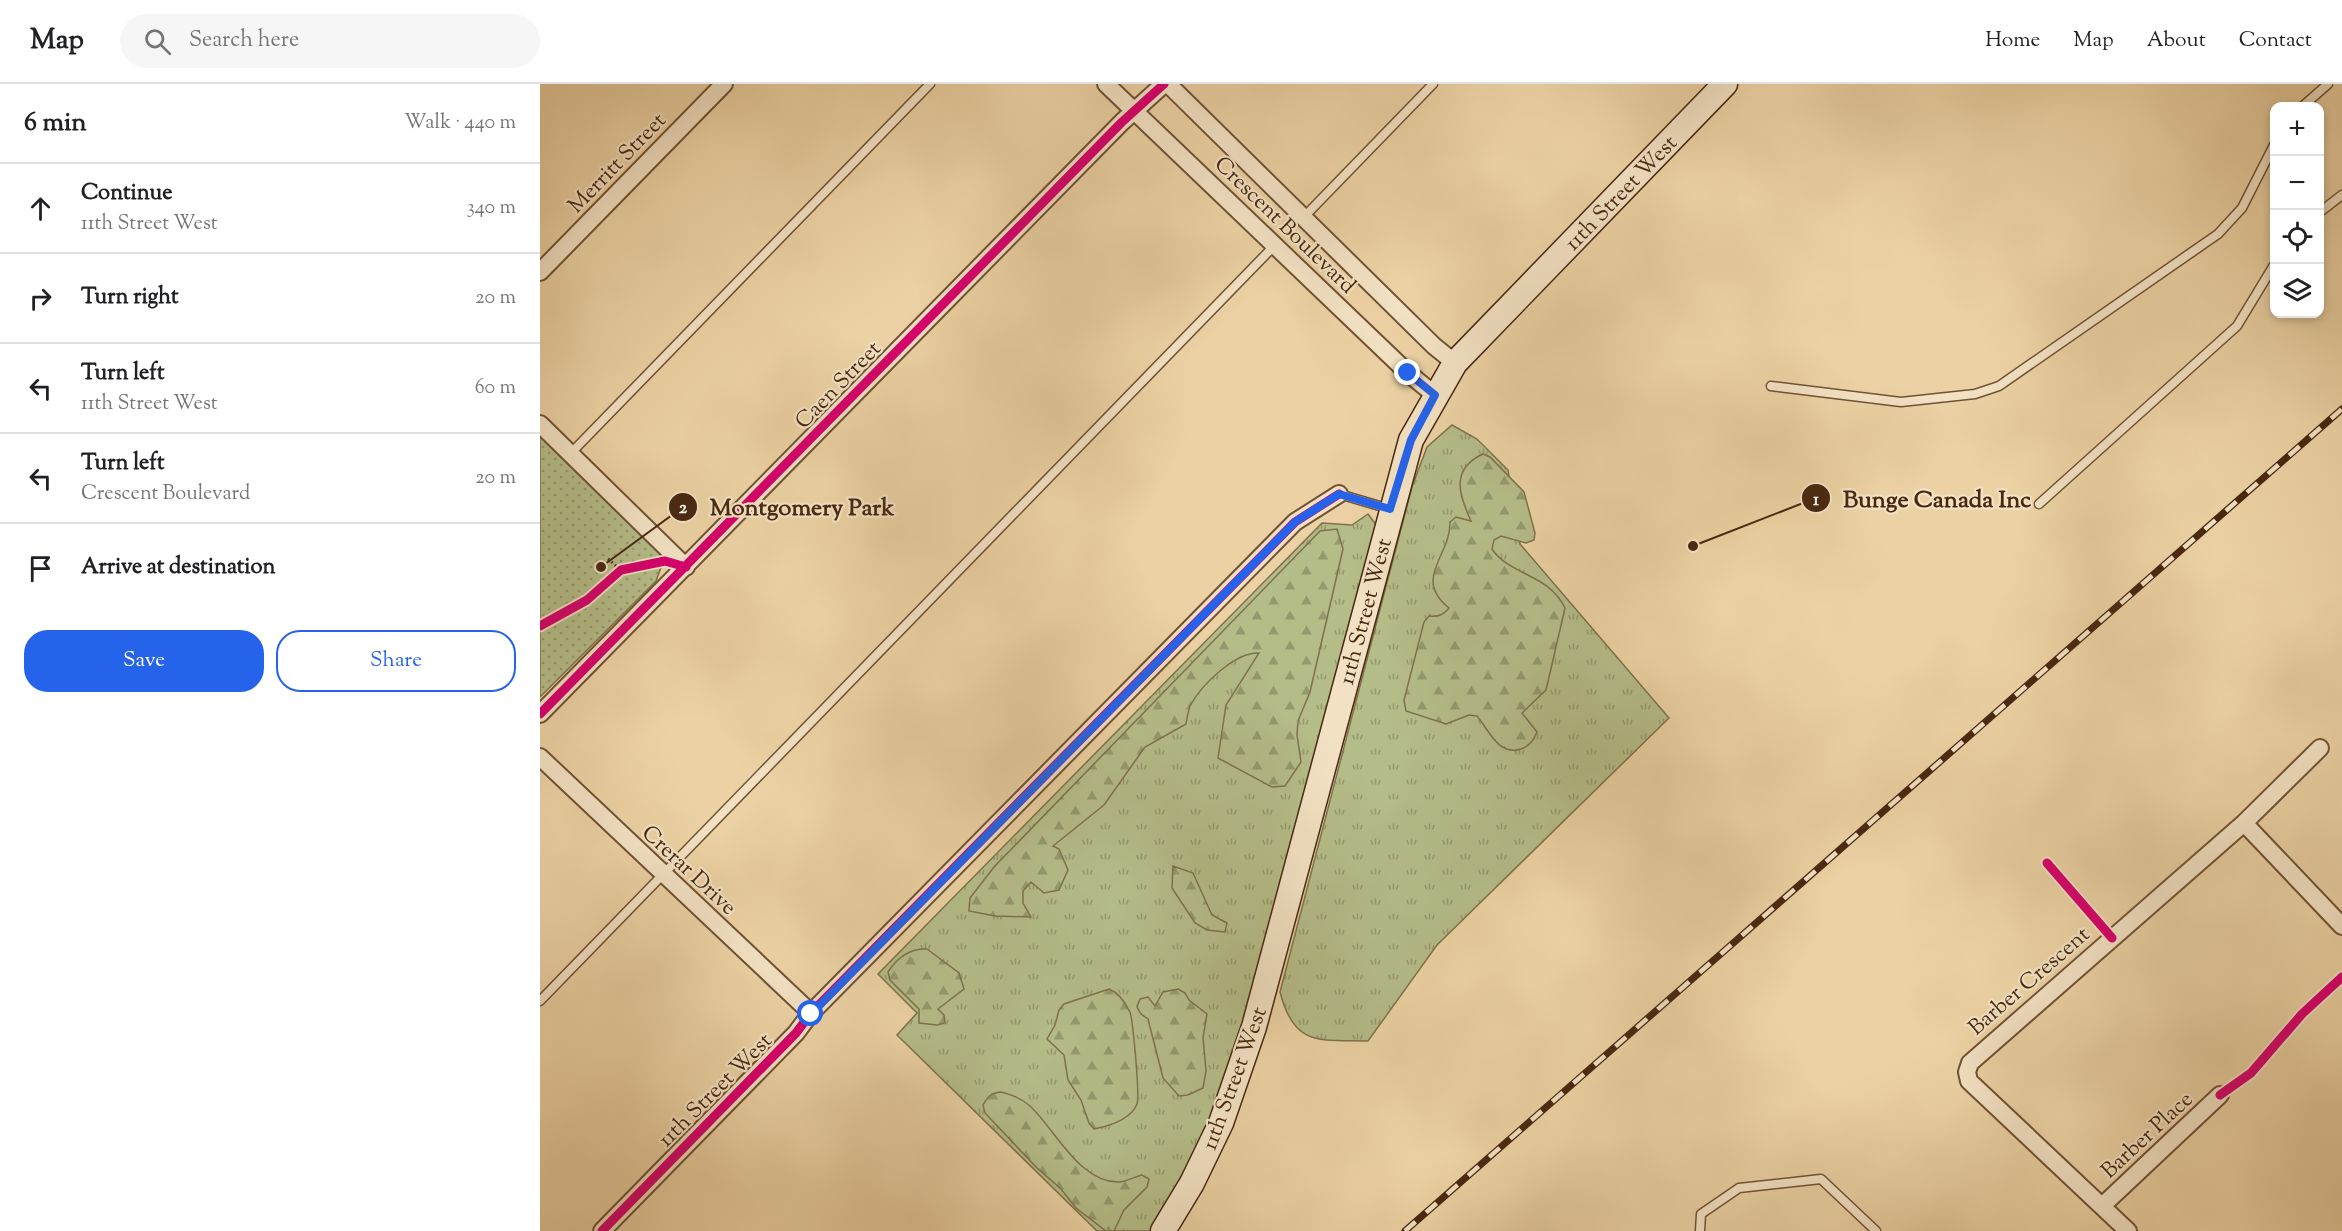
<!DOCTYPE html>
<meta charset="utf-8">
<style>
:root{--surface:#fff;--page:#f6f6f6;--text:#202124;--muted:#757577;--line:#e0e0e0;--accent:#2563eb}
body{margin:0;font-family:"Sorts Mill Goudy",serif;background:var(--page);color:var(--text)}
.controls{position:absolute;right:18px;top:18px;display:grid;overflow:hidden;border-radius:12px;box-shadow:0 3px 9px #0003}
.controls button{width:54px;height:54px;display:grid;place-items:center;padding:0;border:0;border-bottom:2px solid var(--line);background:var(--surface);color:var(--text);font:30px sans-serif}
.stop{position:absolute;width:18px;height:18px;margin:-14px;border:4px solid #2563eb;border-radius:50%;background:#fff}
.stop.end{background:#2563eb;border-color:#fff;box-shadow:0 2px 6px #0008}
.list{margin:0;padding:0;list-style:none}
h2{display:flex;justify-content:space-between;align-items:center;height:78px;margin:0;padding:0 24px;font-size:26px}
h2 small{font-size:20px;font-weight:400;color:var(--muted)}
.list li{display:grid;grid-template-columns:39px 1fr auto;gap:18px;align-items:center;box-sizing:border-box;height:90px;padding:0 24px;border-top:2px solid var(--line)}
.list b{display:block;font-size:22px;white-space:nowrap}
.list p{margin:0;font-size:20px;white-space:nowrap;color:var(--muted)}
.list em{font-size:20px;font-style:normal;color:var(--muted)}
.actions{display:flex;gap:12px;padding:18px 24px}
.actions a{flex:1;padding:14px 0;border:2px solid var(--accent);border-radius:24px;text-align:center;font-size:21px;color:var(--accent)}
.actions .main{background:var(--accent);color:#fff}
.icon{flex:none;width:33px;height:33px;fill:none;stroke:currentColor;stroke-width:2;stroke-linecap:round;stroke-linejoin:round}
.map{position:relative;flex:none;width:1802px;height:1147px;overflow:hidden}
header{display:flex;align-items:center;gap:36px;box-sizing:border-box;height:84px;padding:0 30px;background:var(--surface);border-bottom:2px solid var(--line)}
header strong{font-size:28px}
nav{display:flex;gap:33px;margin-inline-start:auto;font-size:21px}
.search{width:420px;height:54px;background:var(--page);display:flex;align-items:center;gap:15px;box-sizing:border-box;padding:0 21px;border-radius:33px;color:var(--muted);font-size:22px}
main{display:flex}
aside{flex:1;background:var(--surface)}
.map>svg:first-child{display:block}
.grass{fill:url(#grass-tufts);stroke:#7e724c;stroke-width:1.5}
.forest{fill:url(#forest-firs);stroke:#7e724c;stroke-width:1.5}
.park{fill:url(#park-dots);stroke:#7e724c;stroke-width:1.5}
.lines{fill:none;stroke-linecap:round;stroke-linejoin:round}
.lane-casing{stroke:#715235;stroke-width:11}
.street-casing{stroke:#715235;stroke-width:20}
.secondary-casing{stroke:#482810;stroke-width:27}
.path{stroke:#482810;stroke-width:3;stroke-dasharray:1.5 3;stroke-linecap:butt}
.lane{stroke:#f2e1c3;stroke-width:8}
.street{stroke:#f2e1c3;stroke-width:16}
.secondary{stroke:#f2e1c3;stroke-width:24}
.rail-casing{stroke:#482810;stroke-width:7}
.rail{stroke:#f2e1c3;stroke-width:4.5;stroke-dasharray:14;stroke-linecap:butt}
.cycleway-casing{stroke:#f2e1c3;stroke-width:13}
.cycleway{stroke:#d6006c;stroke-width:9}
.route{stroke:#2563eb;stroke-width:8}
.labels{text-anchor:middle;stroke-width:4.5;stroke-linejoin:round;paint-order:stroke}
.street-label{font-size:22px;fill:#482810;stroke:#f2e1c3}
.leader{fill:none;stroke:#482810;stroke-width:2}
.callout-dot{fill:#482810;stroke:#f2e1c3;stroke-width:2}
.mark-label{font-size:18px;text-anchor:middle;font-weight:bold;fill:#fff}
.callout-label{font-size:24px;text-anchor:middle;font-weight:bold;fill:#482810;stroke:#f2e1c3;stroke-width:4.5;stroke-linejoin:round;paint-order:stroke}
</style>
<header>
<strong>Map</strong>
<div class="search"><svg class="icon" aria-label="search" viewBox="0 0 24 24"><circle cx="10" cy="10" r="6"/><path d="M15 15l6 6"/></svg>Search here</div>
<nav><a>Home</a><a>Map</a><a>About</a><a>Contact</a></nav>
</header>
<main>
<aside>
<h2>6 min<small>Walk · 440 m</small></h2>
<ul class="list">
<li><svg class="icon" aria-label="ahead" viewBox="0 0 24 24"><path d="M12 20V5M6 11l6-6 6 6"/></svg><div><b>Continue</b><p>11th Street West</p></div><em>340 m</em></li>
<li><svg class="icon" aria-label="right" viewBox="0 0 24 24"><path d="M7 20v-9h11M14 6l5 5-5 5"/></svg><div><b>Turn right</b></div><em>20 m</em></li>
<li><svg class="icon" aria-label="left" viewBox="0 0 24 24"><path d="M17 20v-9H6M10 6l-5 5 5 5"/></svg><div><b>Turn left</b><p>11th Street West</p></div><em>60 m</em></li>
<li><svg class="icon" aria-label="left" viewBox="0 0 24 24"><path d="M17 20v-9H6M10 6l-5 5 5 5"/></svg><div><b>Turn left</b><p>Crescent Boulevard</p></div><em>20 m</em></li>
<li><svg class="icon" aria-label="arrive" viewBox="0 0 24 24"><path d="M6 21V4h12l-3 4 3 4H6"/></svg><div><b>Arrive at destination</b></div></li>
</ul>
<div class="actions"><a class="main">Save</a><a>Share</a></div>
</aside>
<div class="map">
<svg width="1802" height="1147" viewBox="0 0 1802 1147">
<defs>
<pattern id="grass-tufts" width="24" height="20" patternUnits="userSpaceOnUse" patternTransform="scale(1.5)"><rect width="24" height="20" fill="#b4bc88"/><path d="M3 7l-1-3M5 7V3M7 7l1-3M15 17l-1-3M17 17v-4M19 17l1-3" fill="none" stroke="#94996e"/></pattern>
<pattern id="forest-firs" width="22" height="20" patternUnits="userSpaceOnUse" patternTransform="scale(1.5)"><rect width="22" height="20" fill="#b4bc88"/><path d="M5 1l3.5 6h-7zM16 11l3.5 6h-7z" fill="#94996e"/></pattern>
<pattern id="park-dots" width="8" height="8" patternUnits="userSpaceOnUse" patternTransform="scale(1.5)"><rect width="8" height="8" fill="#b4bc88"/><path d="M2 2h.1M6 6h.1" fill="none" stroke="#94996e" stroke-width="1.8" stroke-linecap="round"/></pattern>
</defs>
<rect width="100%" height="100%" fill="#ebd1a3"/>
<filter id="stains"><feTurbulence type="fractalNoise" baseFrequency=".00333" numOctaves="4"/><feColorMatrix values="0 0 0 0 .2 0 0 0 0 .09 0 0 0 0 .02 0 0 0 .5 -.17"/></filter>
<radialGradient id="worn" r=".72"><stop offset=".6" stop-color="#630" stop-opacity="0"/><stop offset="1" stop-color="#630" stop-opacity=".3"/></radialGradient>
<path class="grass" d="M912 341 937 355 968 386 980 460 1129 634 897 861 828 957C779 956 754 963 740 908L872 403 887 363Z
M828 430 837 442 708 927 659 1068 612 1147H557L357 951 377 929 338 890 782 439 812 441Z"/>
<path class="forest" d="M943 370 950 373 984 408 995 449 994 456 986 459 961 452 954 456 952 465C970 492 1008 489 1025 524L1006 606 982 629 997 648C994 656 990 662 981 665 958 672 949 646 937 632L929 631 906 640 866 627 864 616 884 538 889 532C899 533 903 531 909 524 872 494 911 472 910 438L916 433 931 437C919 411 910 385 943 370Z
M797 445 803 465 770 608 758 637 757 651 761 678 745 702 732 703 678 674 686 621 719 569C695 568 661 601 650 622 648 627 647 635 646 640L605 663 564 721 513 762 519 765 528 786 519 806 504 809 491 798 483 807V819L491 833 455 832 429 827 430 814 454 783 780 447Z
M633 782 653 789 672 831 687 839 685 848 667 846 655 839 632 804Z
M387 865 419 889 424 905 398 925 404 931 405 939 397 941 379 939V925L350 896 348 888C357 874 369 864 387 865Z
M569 905C579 909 585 918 590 928 593 938 600 1012 597 1020 591 1035 569 1042 554 1045L549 1039 541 1016 528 996 524 971 507 955 515 941 519 926 524 920Z
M638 905 645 909 649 916 667 930 663 954 666 987 663 1004 648 1011 639 1012 623 994 608 935 601 930 597 923 600 915 608 913 615 922 623 908Z
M461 1008C472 1011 481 1014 490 1022 515 1045 540 1100 580 1098 587 1097 595 1093 602 1091L609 1095 607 1103 584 1126 574 1147H566L536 1124 521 1105 496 1083 445 1029 443 1021C448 1012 451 1009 461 1008Z"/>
<path class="park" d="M0 352 117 462 123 478 116 497 0 613Z"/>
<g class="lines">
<defs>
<path id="lane" d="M1763 22 1788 0
M1780 128 1802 111
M763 134 893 0
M1231 302 1361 318 1435 310 1459 302 1678 150 1702 124 1734 61
M31 369 390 0
M799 410 850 425
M1499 420 1697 242 1734 181
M0 917 735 161
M1160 1147 1161 1130 1199 1104 1281 1095 1336 1147"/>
<path id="street" d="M566 0 868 289 895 311
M628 0 894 262 915 279
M0 188 184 0
M0 340 146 483
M0 630 582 38 624 0
M0 673 271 929
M1704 739 1780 664
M1562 1122 1680 1011
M62 1147 256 949 271 929 755 438 799 410
M1588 1147 1429 997 1427 988 1430 979 1704 739 1802 842"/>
<path id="secondary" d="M623 1147 652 1099 681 1039 714 943 871 356 915 279 1185 0"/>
</defs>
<use href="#lane" class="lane-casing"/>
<use href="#street" class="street-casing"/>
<use href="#secondary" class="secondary-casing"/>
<path class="path" d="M68 475 81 486"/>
<use href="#lane" class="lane"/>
<use href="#street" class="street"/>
<use href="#secondary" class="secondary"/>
<defs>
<path id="rail" d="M865 1147 1802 325"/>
</defs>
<use href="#rail" class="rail-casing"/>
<use href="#rail" class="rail"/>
<defs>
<path id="cycleway" d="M0 542 47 516 81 486 125 477 146 483
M0 630 582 38 624 0
M1507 779 1572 854
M1680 1011 1711 989 1762 930 1802 893
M62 1147 256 949 271 929 755 438 799 410"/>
</defs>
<use href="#cycleway" class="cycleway-casing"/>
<use href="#cycleway" class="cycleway"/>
</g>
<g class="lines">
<path class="route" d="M271 930 755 438 799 410 850 425 871 356 895 311 868 289"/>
</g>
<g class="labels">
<g class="street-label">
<text transform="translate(76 78) rotate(-46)" y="8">Merritt Street</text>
<text transform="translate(1080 108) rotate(-46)" y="8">11th Street West</text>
<text transform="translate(746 140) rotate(44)" y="8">Crescent Boulevard</text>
<text transform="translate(297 300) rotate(-46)" y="8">Caen Street</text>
<text transform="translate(824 527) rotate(-75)" y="8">11th Street West</text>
<text transform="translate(150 785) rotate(43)" y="8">Crerar Drive</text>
<text transform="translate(1488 896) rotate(-41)" y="8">Barber Crescent</text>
<text transform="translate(693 994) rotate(-70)" y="8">11th Street West</text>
<text transform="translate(174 1005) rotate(-45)" y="8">11th Street West</text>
<text transform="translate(1606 1050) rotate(-43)" y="8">Barber Place</text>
</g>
</g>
<path class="leader" d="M1153 462L1276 414M61 483L143 423"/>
<g class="callout-dot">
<circle cx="1153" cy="462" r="6"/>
<circle cx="61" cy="483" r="6"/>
<circle cx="1276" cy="414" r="15"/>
<circle cx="143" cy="423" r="15"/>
</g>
<g class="mark-label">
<text x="1276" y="421">1</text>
<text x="143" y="429">2</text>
</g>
<g class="callout-label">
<text x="1397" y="423">Bunge Canada Inc</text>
<text x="262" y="431">Montgomery Park</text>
</g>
<rect width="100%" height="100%" filter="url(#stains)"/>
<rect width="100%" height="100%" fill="url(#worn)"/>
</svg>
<div class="controls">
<button>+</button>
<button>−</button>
<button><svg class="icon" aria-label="locate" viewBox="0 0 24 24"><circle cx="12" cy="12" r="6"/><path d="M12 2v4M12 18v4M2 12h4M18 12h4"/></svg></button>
<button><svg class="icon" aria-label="layers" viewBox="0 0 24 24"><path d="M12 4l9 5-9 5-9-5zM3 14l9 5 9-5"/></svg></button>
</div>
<div class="stop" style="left:271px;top:930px"></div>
<div class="stop end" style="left:868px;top:289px"></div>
</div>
</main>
